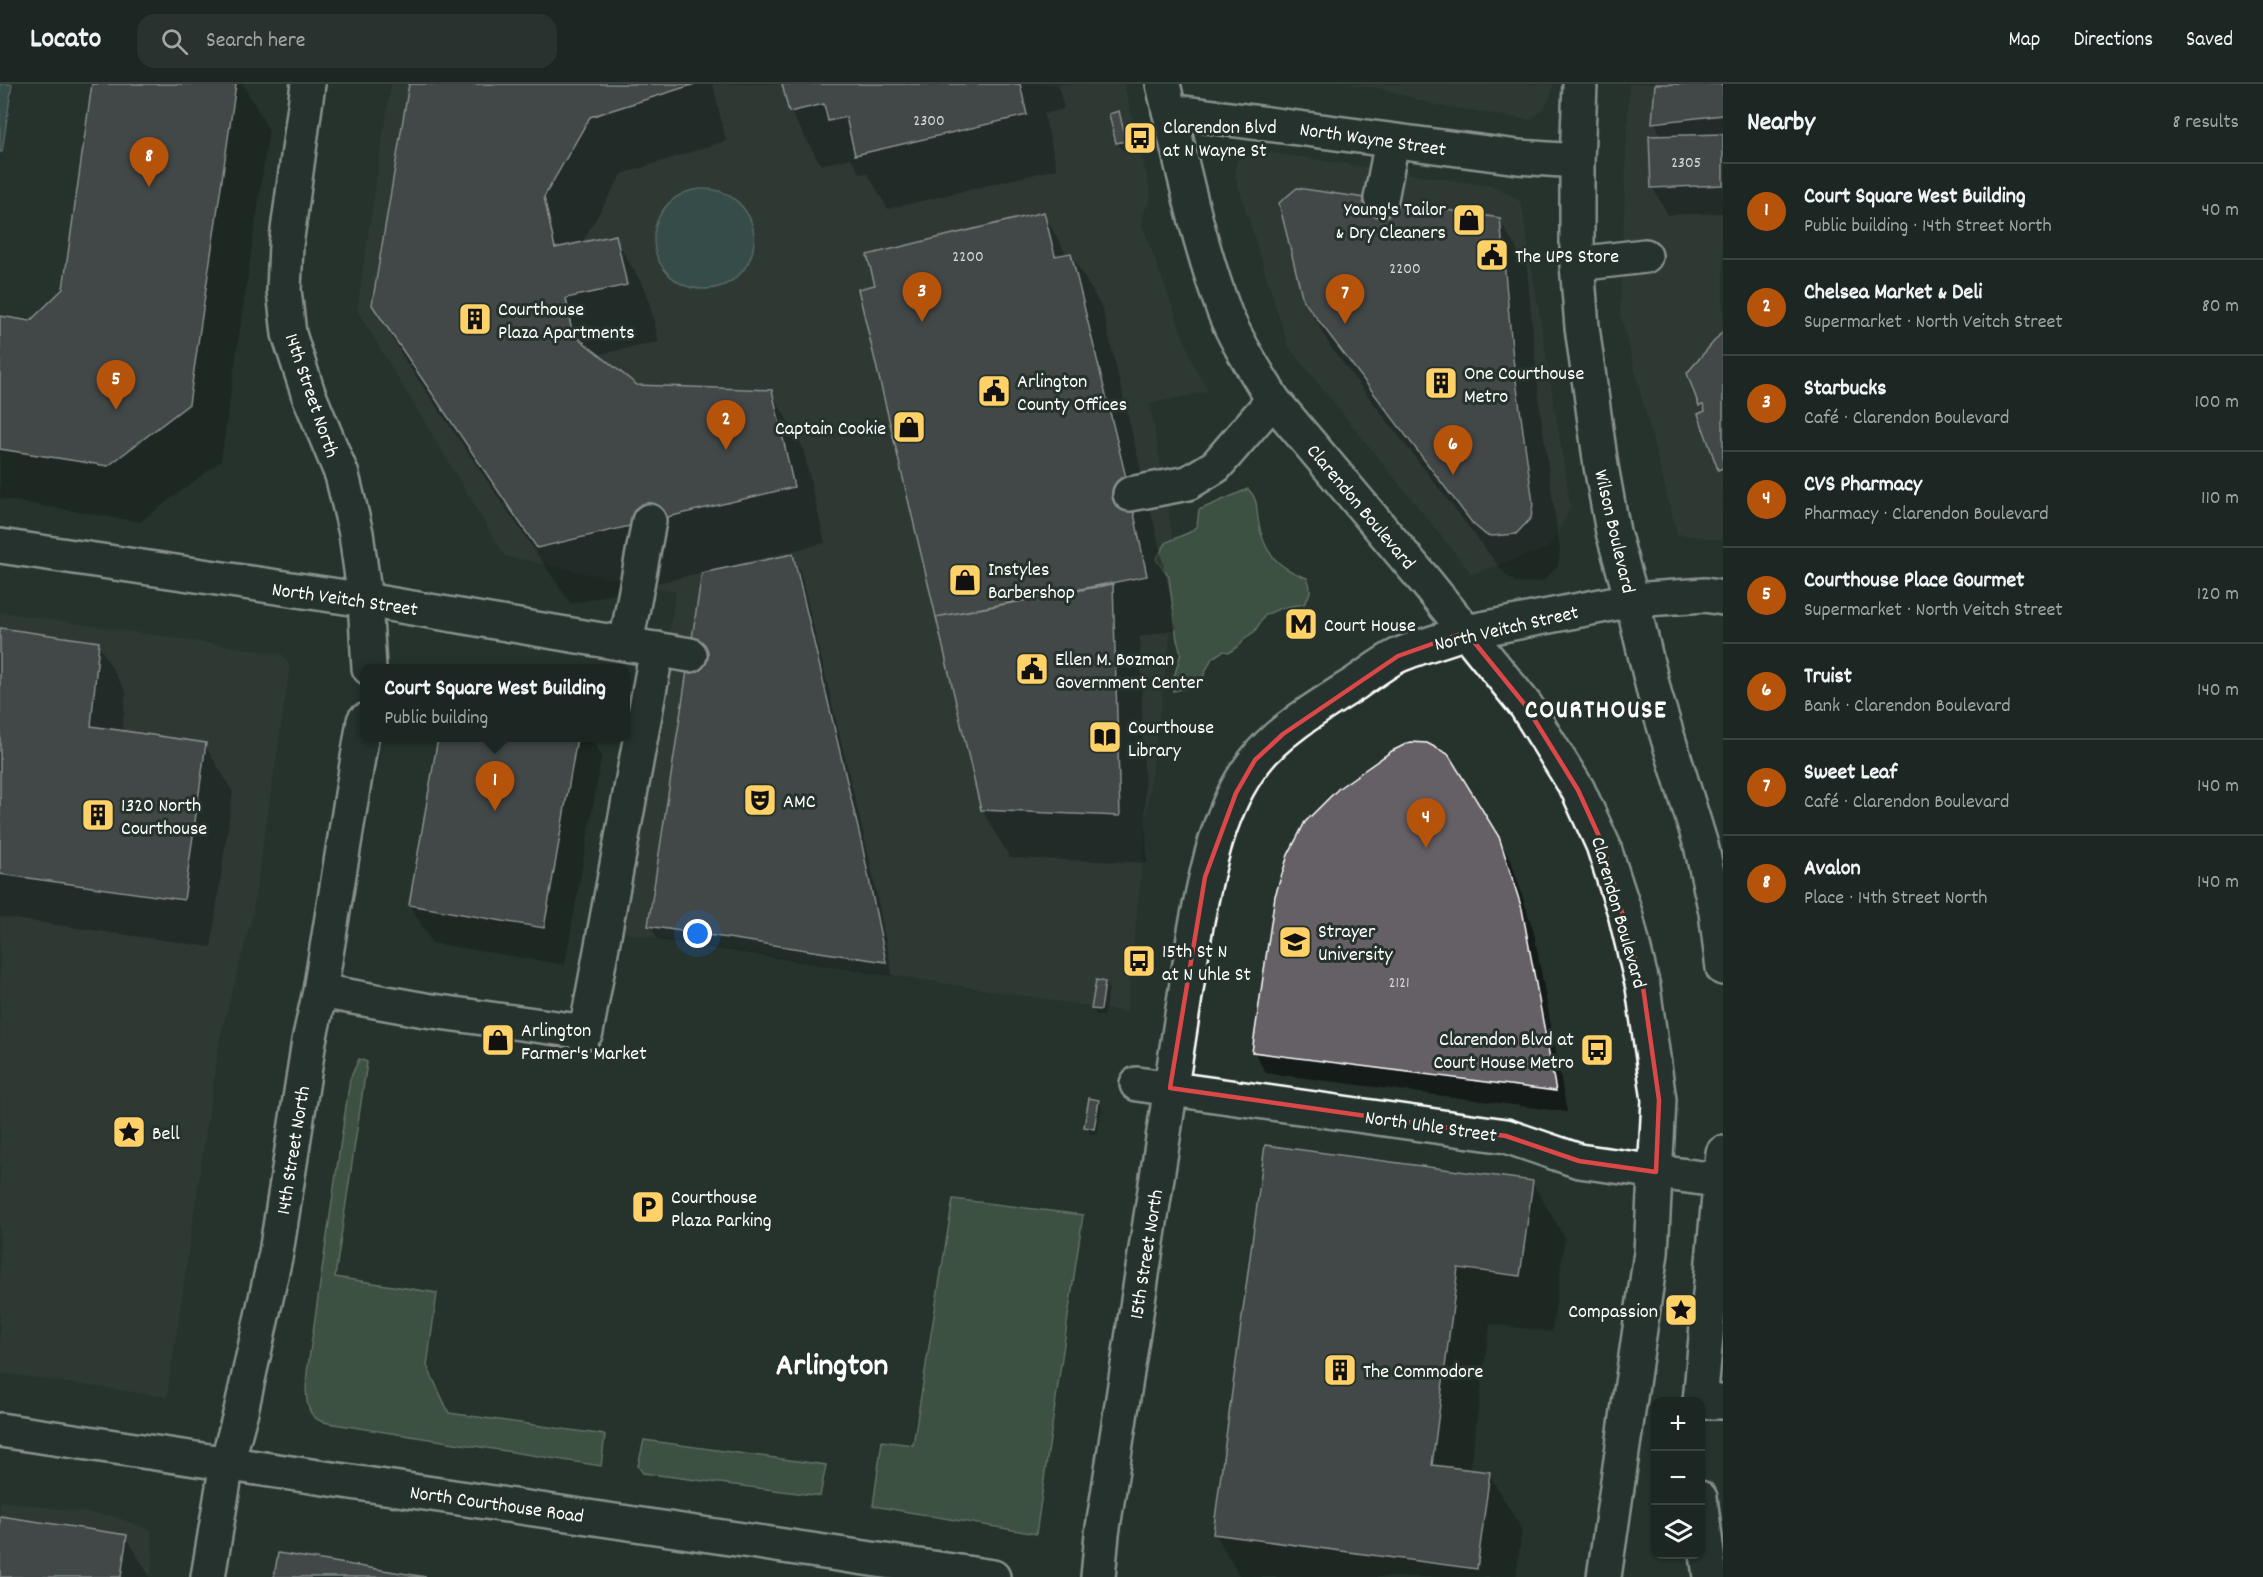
<!DOCTYPE html>
<meta charset="utf-8">
<style>
:root{--surface:#1c2622;--page:#29322f;--text:#f1f3f6;--muted:#a0a5a5;--line:#3a4340;--accent:#b45309}
body{margin:0;font-family:Dekko,sans-serif;background:var(--page);color:var(--text)}
.controls{position:absolute;right:18px;bottom:18px;display:grid;overflow:hidden;border-radius:12px;box-shadow:0 2px 4px #0004}
.controls button{width:54px;height:54px;display:grid;place-items:center;padding:0;border:0;border-bottom:2px solid var(--line);background:var(--surface);color:var(--text);font:30px sans-serif}
.you{position:absolute;left:698px;top:850px;width:21px;height:21px;margin:-15px;border:4px solid #fff;border-radius:50%;background:#1a73e8;box-shadow:0 0 0 9px #1a73e833}
.badge{display:grid;place-items:center;width:39px;height:39px;border-radius:50%;background:var(--accent);color:#fff;font-size:20px;font-weight:700}
.pin{position:absolute;translate:-50% -50px;filter:drop-shadow(0 2px 3px #0008)}
.pin::after{content:'';position:absolute;top:32px;width:21px;height:18px;background:inherit;clip-path:polygon(0 0,100% 0,50% 100%)}
.popup{position:absolute;left:360px;top:580px;width:270px;height:78px;box-sizing:border-box;display:grid;place-content:center;border-radius:12px;background:var(--surface);filter:drop-shadow(0 2px 4px #0005);font-size:20px;white-space:nowrap;color:var(--muted)}
.popup b{font-size:22px;color:var(--text)}
.popup::after{content:'';position:absolute;left:50%;top:100%;margin-left:-12px;border:12px solid transparent;border-top-color:var(--surface)}
.list{margin:0;padding:0;list-style:none}
h2{display:flex;justify-content:space-between;align-items:center;height:78px;margin:0;padding:0 24px;font-size:26px}
h2 small{font-size:20px;font-weight:400;color:var(--muted)}
.list li{display:grid;grid-template-columns:39px 1fr auto;gap:18px;align-items:center;box-sizing:border-box;height:96px;padding:0 24px;border-top:2px solid var(--line)}
.list b{display:block;font-size:22px;white-space:nowrap}
.list p{margin:0;font-size:20px;white-space:nowrap;color:var(--muted)}
.list em{font-size:20px;font-style:normal;color:var(--muted)}
.icon{flex:none;width:33px;height:33px;fill:none;stroke:currentColor;stroke-width:2;stroke-linecap:round;stroke-linejoin:round}
.map{position:relative;flex:none;width:1723px;height:1493px;overflow:hidden}
header{display:flex;align-items:center;gap:36px;box-sizing:border-box;height:84px;padding:0 30px;background:var(--surface);border-bottom:2px solid var(--line)}
header strong{font-size:28px}
nav{display:flex;gap:33px;margin-inline-start:auto;font-size:21px}
.search{width:420px;height:54px;background:var(--page);display:flex;align-items:center;gap:15px;box-sizing:border-box;padding:0 21px;border-radius:18px;color:var(--muted);font-size:22px}
main{display:flex}
aside{flex:1;background:var(--surface)}
.map>svg:first-child{display:block}
.built{fill:#39403e}
.green{fill:#59745a;stroke:#acbaac;stroke-width:1.5}
.water{fill:#466a6a;stroke:#90a6a6;stroke-width:1.5}
.shadow{fill:#0007}
.building{fill:#655e66;stroke:#fff;stroke-width:1.5}
.lines{fill:none;stroke-linecap:round;stroke-linejoin:round}
.minor-casing{stroke:#fff;stroke-width:38}
.major-casing{stroke:#fff;stroke-width:38}
.minor{stroke:#26332d;stroke-width:33}
.major{stroke:#26332d;stroke-width:33}
.marked{fill:none;stroke:#dc4848;stroke-width:4.5;stroke-linejoin:round}
.labels{text-anchor:middle;stroke-width:6;stroke-linejoin:round;paint-order:stroke}
.number-label{font-size:16px;fill:#d8d7d9}
.poi-label{font-size:20px;fill:#fff;stroke:#26332d;text-anchor:start}
.street-label{font-size:20px;fill:#fff;stroke:#26332d}
.district-label{font-size:26px;font-weight:bold;letter-spacing:1.5px;fill:#fff;stroke:#26332d}
.town-label{font-size:32px;font-weight:bold;fill:#fff;stroke:#26332d}
</style>
<header>
<strong>Locato</strong>
<div class="search"><svg class="icon" aria-label="search" viewBox="0 0 24 24"><circle cx="10" cy="10" r="6"/><path d="M15 15l6 6"/></svg>Search here</div>
<nav><a>Map</a><a>Directions</a><a>Saved</a></nav>
</header>
<main>
<div class="map">
<svg width="1723" height="1493" viewBox="0 0 1723 1493">
<rect width="100%" height="100%" fill="#26332d"/>
<filter id="ink" filterUnits="userSpaceOnUse"><feTurbulence type="fractalNoise" baseFrequency=".0167" numOctaves="2"/><feDisplacementMap in="SourceGraphic" scale="12" xChannelSelector="R" yChannelSelector="G"/><feConvolveMatrix kernelMatrix="1 2 1 2 8 2 1 2 1" color-interpolation-filters="sRGB"/></filter>
<g filter="url(#ink)">
<path class="built" d="M391 0H1124L1151 110 1149 118 1143 130 1142 140 1194 282 1208 307 1150 320 1179 489 1149 708 1127 928 620 848 676 508 505 472 357 226Z
M1343 0H1553L1552 9 1545 23 1531 36 1436 21 1379 4Z
M1629 0H1723V456L1677 450 1620 229Z
M1259 67 1497 103 1521 118 1571 424 1548 464 1472 490 1288 262 1236 94V80L1240 74Z
M0 528 282 570 290 583 252 833 220 953 167 1313 0 1289Z
M0 1417 113 1432 151 1446 153 1470 150 1493H0Z"/>
<path class="green" d="M1248 405C1258 415 1256 422 1258 435 1263 468 1277 484 1307 494 1312 505 1311 510 1304 520L1281 524 1265 531 1254 548 1245 554 1241 560 1230 568 1223 567 1212 574 1199 601 1173 607 1172 600 1181 569 1177 556 1169 493 1156 475 1167 458 1190 448 1197 442 1199 426Z
M359 975 367 978 335 1193 437 1209 427 1282 449 1329 605 1351 601 1382 340 1341C333 1340 326 1339 321 1337 303 1331 306 1304 307 1289L350 995Z
M953 1115 1083 1131 1036 1450 873 1422 882 1357 913 1361Z
M644 1356 826 1381 820 1412 643 1389 638 1382Z"/>
<path class="water" d="M0 0H12L2 68H0Z
M654 155a50 50 0 1 1 100 0a50 50 0 1 1-100 0Z"/>
<path class="shadow" d="M94 0H243L269 46 221 377 140 438 0 415V234L31 239 65 206Z
M410 0H713L726 57 622 90 581 160 615 153 647 209 659 258 596 271 636 302 771 307 803 364 825 459 735 481 736 484 792 472 800 486 870 777 893 892 658 856 650 842 704 488 571 520 406 278 373 221Z
M784 0H1058L1064 25 1044 30 1057 85 888 125 867 89 860 90 851 74 821 81 790 27Z
M1656 0H1723V129L1668 131 1652 103 1662 53 1654 38Z
M1118 29 1122 36 1129 64 1122 66 1118 59 1111 31Z
M1044 130 1067 171 1071 170 1102 224 1160 465 1177 545 1140 553 1147 779 1010 774 982 726 860 206 876 202Z
M1499 135 1527 183 1540 324 1560 467 1558 482 1543 497 1521 500 1515 498 1503 488 1332 265 1304 216Z
M1723 250V392L1699 331 1704 329 1700 321Z
M0 546 98 560 126 608 122 648 205 661 233 708 211 863 0 833Z
M439 654H591L602 672 565 881 432 859 410 821Z
M1498 754 1511 776 1534 849 1567 1028 1266 989 1254 968Z
M1105 899 1109 906 1104 932 1096 931 1092 924Z
M1098 1017 1102 1024 1097 1051 1090 1049 1086 1043Z
M1532 1098 1565 1154 1552 1248 1490 1240 1470 1387 1489 1390 1522 1446 1516 1493H1240L1215 1449Z
M0 1434 126 1452 150 1493H0Z"/>
<path class="building" d="M92 0H236L189 320 108 382 0 365V232L30 237 63 205Z
M409 0H695L590 33 544 113 555 164 616 151 627 201 566 214 572 249 637 301 772 306 794 403 537 464 372 221Z
M782 0H1020L1027 31 855 71 846 33 828 37 824 20 789 28Z
M1655 0H1723V31L1652 39Z
M1119 27 1126 57 1116 59 1109 30Z
M1723 50V101L1651 104 1649 52Z
M1297 104 1500 134 1513 275 1533 419 1531 434 1516 450 1492 452 1486 451 1473 440 1303 216 1279 119Z
M1044 128 1055 172 1071 169 1130 410 1147 492 936 533 858 205 875 201 867 171Z
M1723 247V384L1718 386 1698 330 1705 327 1703 321 1699 322 1687 289Z
M793 470 862 761 886 878 648 842 702 489Z
M1113 500 1120 732 981 726 936 533Z
M0 544 99 558 91 642 206 659 184 816 0 790Z
M438 654H577L544 844 409 821Z
M1410 658 1427 659 1448 670 1499 753 1522 825 1556 1007 1252 968 1275 812 1288 771 1305 738 1339 704 1392 667Z
M1096 896 1105 898 1101 926 1091 925Z
M1089 1014 1099 1016 1094 1045 1084 1043Z
M1265 1061 1533 1097 1520 1192 1458 1184 1432 1381 1490 1388 1477 1485 1213 1450Z
M0 1432 127 1451 121 1493H0Z
M278 1469 426 1493H274Z"/>
<g class="lines">
<defs>
<path id="minor" d="M308 0 286 161 284 206 289 250 308 309 342 391 356 449 365 516 369 584
M1169 27 1518 73 1577 77
M1381 115 1392 57
M1577 180 1645 172
M1130 410 1188 399 1216 382 1273 316
M0 462 365 516 690 571
M626 560 649 437
M320 907 425 926 586 948 657 565
M1137 1000 1506 1052 1579 1077 1723 1097
M1700 1318H1723
M208 1493 227 1379 241 1327 276 1169 309 957 320 907 364 637
M1098 1493 1102 1450 1195 847C1206 790 1218 724 1255 677 1278 646 1323 620 1356 599 1369 590 1383 579 1397 572 1419 562 1444 556 1466 548"/>
<path id="major" d="M1163 0C1181 76 1197 154 1224 227 1235 256 1257 289 1273 316L1426 498 1526 622 1578 706 1603 761 1625 829 1643 903 1659 1016 1651 1169 1604 1493
M1580 0 1577 77V180L1582 243 1601 382 1613 448 1632 516 1655 612 1701 761 1716 828 1723 884
M1466 548 1632 516 1705 511 1723 514
M1700 1318 1723 1069
M0 1346 993 1493
M1700 1414 1710 1493"/>
</defs>
<use href="#minor" class="minor-casing"/>
<use href="#major" class="major-casing"/>
<use href="#minor" class="minor"/>
<use href="#major" class="major"/>
</g>
</g>
<path d="M0 0H1723V1493H0ZM1466 548 1526 622 1578 706 1603 761 1643 903 1659 1016 1656 1088 1579 1077 1506 1052 1170 1004 1205 793 1236 709 1255 676 1283 650 1398 572Z" fill="#26332d" fill-opacity=".55" fill-rule="evenodd"/>
<path class="marked" d="M1466 548 1526 622 1578 706 1603 761 1643 903 1659 1016 1656 1088 1579 1077 1506 1052 1170 1004 1205 793 1236 709 1255 676 1283 650 1398 572Z"/>
<defs>
<symbol id="bus-square" viewBox="-11 -11 22 22"><rect x="-9" y="-9" width="18" height="18" rx="4" fill="#ffd166" stroke="#26332d"/><path d="M-5-6H5V4H4V6H2V4H-2V6H-4V4H-5ZM-3.5-4V0h7V-4ZM-3.5 1.2v1.5H-2V1.2ZM2 1.2v1.5H3.5V1.2Z" fill="#111"/></symbol>
<symbol id="shop-square" viewBox="-11 -11 22 22"><rect x="-9" y="-9" width="18" height="18" rx="4" fill="#ffd166" stroke="#26332d"/><path d="M-5-2.5h2.3a2.7 3.5 0 0 1 5.4 0H5L5.5 6h-11ZM-1.5-2.5h3a1.5 2.3 0 0 0-3 0Z" fill="#111"/></symbol>
<symbol id="civic-square" viewBox="-11 -11 22 22"><rect x="-9" y="-9" width="18" height="18" rx="4" fill="#ffd166" stroke="#26332d"/><path d="M-.6-6.5H3V-4.5H.6V-3L4-1V1h2V6H-6V1h2V-1L-.6-3ZM-1.2 2.5V6h2.4V2.5Z" fill="#111"/></symbol>
<symbol id="building-square" viewBox="-11 -11 22 22"><rect x="-9" y="-9" width="18" height="18" rx="4" fill="#ffd166" stroke="#26332d"/><path d="M-4-6H4V6H1V3H-1V6H-4ZM-2.5-4.3h1.7v1.8h-1.7ZM.8-4.3h1.7v1.8H.8ZM-2.5-1h1.7V.8h-1.7ZM.8-1h1.7V.8H.8Z" fill="#111"/></symbol>
<symbol id="metro-square" viewBox="-11 -11 22 22"><rect x="-9" y="-9" width="18" height="18" rx="4" fill="#ffd166" stroke="#26332d"/><path d="M-5.5 5V-5H-3L0 0L3-5H5.5V5H3V-.5L0 4L-3-.5V5Z" fill="#111"/></symbol>
<symbol id="library-square" viewBox="-11 -11 22 22"><rect x="-9" y="-9" width="18" height="18" rx="4" fill="#ffd166" stroke="#26332d"/><path d="M-6-4Q-3-5.5-.7-3.5V5Q-3 3-6 4ZM6-4Q3-5.5 .7-3.5V5Q3 3 6 4Z" fill="#111"/></symbol>
<symbol id="theatre-square" viewBox="-11 -11 22 22"><rect x="-9" y="-9" width="18" height="18" rx="4" fill="#ffd166" stroke="#26332d"/><path d="M-5-5.5Q0-4 5-5.5V0Q5 5 0 6Q-5 5-5 0ZM-3.3-2.5H-1v1.5H-3.3ZM1-2.5H3.3v1.5H1ZM-2.8 1Q0 5.5 2.8 1Z" fill="#111"/></symbol>
<symbol id="university-square" viewBox="-11 -11 22 22"><rect x="-9" y="-9" width="18" height="18" rx="4" fill="#ffd166" stroke="#26332d"/><path d="M0-5L7-2L0 1L-7-2ZM-4 1L0 2.5L4 1V4Q0 6-4 4Z" fill="#111"/></symbol>
<symbol id="sight-square" viewBox="-11 -11 22 22"><rect x="-9" y="-9" width="18" height="18" rx="4" fill="#ffd166" stroke="#26332d"/><path d="M0-6L1.8-2.2L6-1.7L2.9 1.2L3.7 5.4L0 3.3L-3.7 5.4L-2.9 1.2L-6-1.7L-1.8-2.2Z" fill="#111"/></symbol>
<symbol id="parking-square" viewBox="-11 -11 22 22"><rect x="-9" y="-9" width="18" height="18" rx="4" fill="#ffd166" stroke="#26332d"/><path d="M-3.5-5.5H1a3.5 3.5 0 0 1 0 7H-1V5.5H-3.5ZM-1-3.4V-.6H.8a1.4 1.4 0 0 0 0-2.8Z" fill="#111"/></symbol>
</defs>
<g fill-rule="evenodd">
<use href="#bus-square" x="1121" y="35" width="38" height="38"/>
<use href="#shop-square" x="1450" y="117" width="38" height="38"/>
<use href="#civic-square" x="1473" y="152" width="38" height="38"/>
<use href="#building-square" x="456" y="216" width="38" height="38"/>
<use href="#building-square" x="1422" y="280" width="38" height="38"/>
<use href="#civic-square" x="975" y="288" width="38" height="38"/>
<use href="#shop-square" x="890" y="324" width="38" height="38"/>
<use href="#shop-square" x="946" y="477" width="38" height="38"/>
<use href="#metro-square" x="1282" y="521" width="38" height="38"/>
<use href="#civic-square" x="1013" y="566" width="38" height="38"/>
<use href="#library-square" x="1086" y="634" width="38" height="38"/>
<use href="#theatre-square" x="741" y="697" width="38" height="38"/>
<use href="#building-square" x="79" y="712" width="38" height="38"/>
<use href="#university-square" x="1276" y="839" width="38" height="38"/>
<use href="#bus-square" x="1120" y="858" width="38" height="38"/>
<use href="#shop-square" x="479" y="937" width="38" height="38"/>
<use href="#bus-square" x="1578" y="947" width="38" height="38"/>
<use href="#sight-square" x="110" y="1029" width="38" height="38"/>
<use href="#parking-square" x="629" y="1104" width="38" height="38"/>
<use href="#sight-square" x="1662" y="1207" width="38" height="38"/>
<use href="#building-square" x="1321" y="1267" width="38" height="38"/>
</g>
<g class="labels">
<g class="number-label">
<text x="929" y="41">2300</text>
<text x="1686" y="83">2305</text>
<text x="968" y="177">2200</text>
<text x="1405" y="189">2200</text>
<text x="1399" y="903">2121</text>
</g>
<g class="poi-label">
<text x="1163" y="49">Clarendon Blvd<tspan x="1163" dy="23">at N Wayne St</tspan></text>
<text x="1446" y="131" text-anchor="end">Young's Tailor<tspan x="1446" dy="23">&amp; Dry Cleaners</tspan></text>
<text x="1515" y="178">The UPS Store</text>
<text x="498" y="231">Courthouse<tspan x="498" dy="23">Plaza Apartments</tspan></text>
<text x="1464" y="295">One Courthouse<tspan x="1464" dy="23">Metro</tspan></text>
<text x="1017" y="303">Arlington<tspan x="1017" dy="23">County Offices</tspan></text>
<text x="886" y="350" text-anchor="end">Captain Cookie</text>
<text x="988" y="491">Instyles<tspan x="988" dy="23">Barbershop</tspan></text>
<text x="1324" y="547">Court House</text>
<text x="1055" y="581">Ellen M. Bozman<tspan x="1055" dy="23">Government Center</tspan></text>
<text x="1128" y="649">Courthouse<tspan x="1128" dy="23">Library</tspan></text>
<text x="783" y="723">AMC</text>
<text x="121" y="727">1320 North<tspan x="121" dy="23">Courthouse</tspan></text>
<text x="1318" y="853">Strayer<tspan x="1318" dy="23">University</tspan></text>
<text x="1162" y="873">15th St N<tspan x="1162" dy="23">at N Uhle St</tspan></text>
<text x="521" y="952">Arlington<tspan x="521" dy="23">Farmer's Market</tspan></text>
<text x="1574" y="961" text-anchor="end">Clarendon Blvd at<tspan x="1574" dy="23">Court House Metro</tspan></text>
<text x="152" y="1055">Bell</text>
<text x="671" y="1119">Courthouse<tspan x="671" dy="23">Plaza Parking</tspan></text>
<text x="1658" y="1233" text-anchor="end">Compassion</text>
<text x="1363" y="1293">The Commodore</text>
</g>
<g class="street-label">
<text transform="translate(1373 54) rotate(8)" y="7">North Wayne Street</text>
<text transform="translate(313 311) rotate(71)" y="7">14th Street North</text>
<text transform="translate(1362 422) rotate(50)" y="7">Clarendon Boulevard</text>
<text transform="translate(1616 447) rotate(77)" y="7">Wilson Boulevard</text>
<text transform="translate(345 514) rotate(8)" y="7">North Veitch Street</text>
<text transform="translate(1506 543) rotate(-13)" y="7">North Veitch Street</text>
<text transform="translate(1620 828) rotate(74)" y="7">Clarendon Boulevard</text>
<text transform="translate(1431 1041) rotate(8)" y="7">North Uhle Street</text>
<text transform="translate(292 1066) rotate(-81)" y="7">14th Street North</text>
<text transform="translate(1145 1170) rotate(-81)" y="7">15th Street North</text>
<text transform="translate(497 1419) rotate(8)" y="7">North Courthouse Road</text>
</g>
<g class="district-label">
<text x="1596" y="633">COURTHOUSE</text>
</g>
<g class="town-label">
<text x="832" y="1290">Arlington</text>
</g>
</g>
</svg>
<div class="controls">
<button>+</button>
<button>−</button>
<button><svg class="icon" aria-label="layers" viewBox="0 0 24 24"><path d="M12 4l9 5-9 5-9-5zM3 14l9 5 9-5"/></svg></button>
</div>
<div class="you"></div>
<div class="pin badge" style="left:495px;top:727px">1</div>
<div class="popup"><b>Court Square West Building</b>Public building</div>
<div class="pin badge" style="left:726px;top:366px">2</div>
<div class="pin badge" style="left:922px;top:238px">3</div>
<div class="pin badge" style="left:1426px;top:764px">4</div>
<div class="pin badge" style="left:116px;top:326px">5</div>
<div class="pin badge" style="left:1453px;top:391px">6</div>
<div class="pin badge" style="left:1345px;top:240px">7</div>
<div class="pin badge" style="left:149px;top:103px">8</div>
</div>
<aside>
<h2>Nearby<small>8 results</small></h2>
<ul class="list">
<li><span class="badge">1</span><div><b>Court Square West Building</b><p>Public building · 14th Street North</p></div><em>40 m</em></li>
<li><span class="badge">2</span><div><b>Chelsea Market &amp; Deli</b><p>Supermarket · North Veitch Street</p></div><em>80 m</em></li>
<li><span class="badge">3</span><div><b>Starbucks</b><p>Café · Clarendon Boulevard</p></div><em>100 m</em></li>
<li><span class="badge">4</span><div><b>CVS Pharmacy</b><p>Pharmacy · Clarendon Boulevard</p></div><em>110 m</em></li>
<li><span class="badge">5</span><div><b>Courthouse Place Gourmet</b><p>Supermarket · North Veitch Street</p></div><em>120 m</em></li>
<li><span class="badge">6</span><div><b>Truist</b><p>Bank · Clarendon Boulevard</p></div><em>140 m</em></li>
<li><span class="badge">7</span><div><b>Sweet Leaf</b><p>Café · Clarendon Boulevard</p></div><em>140 m</em></li>
<li><span class="badge">8</span><div><b>Avalon</b><p>Place · 14th Street North</p></div><em>140 m</em></li>
</ul>
</aside>
</main>
